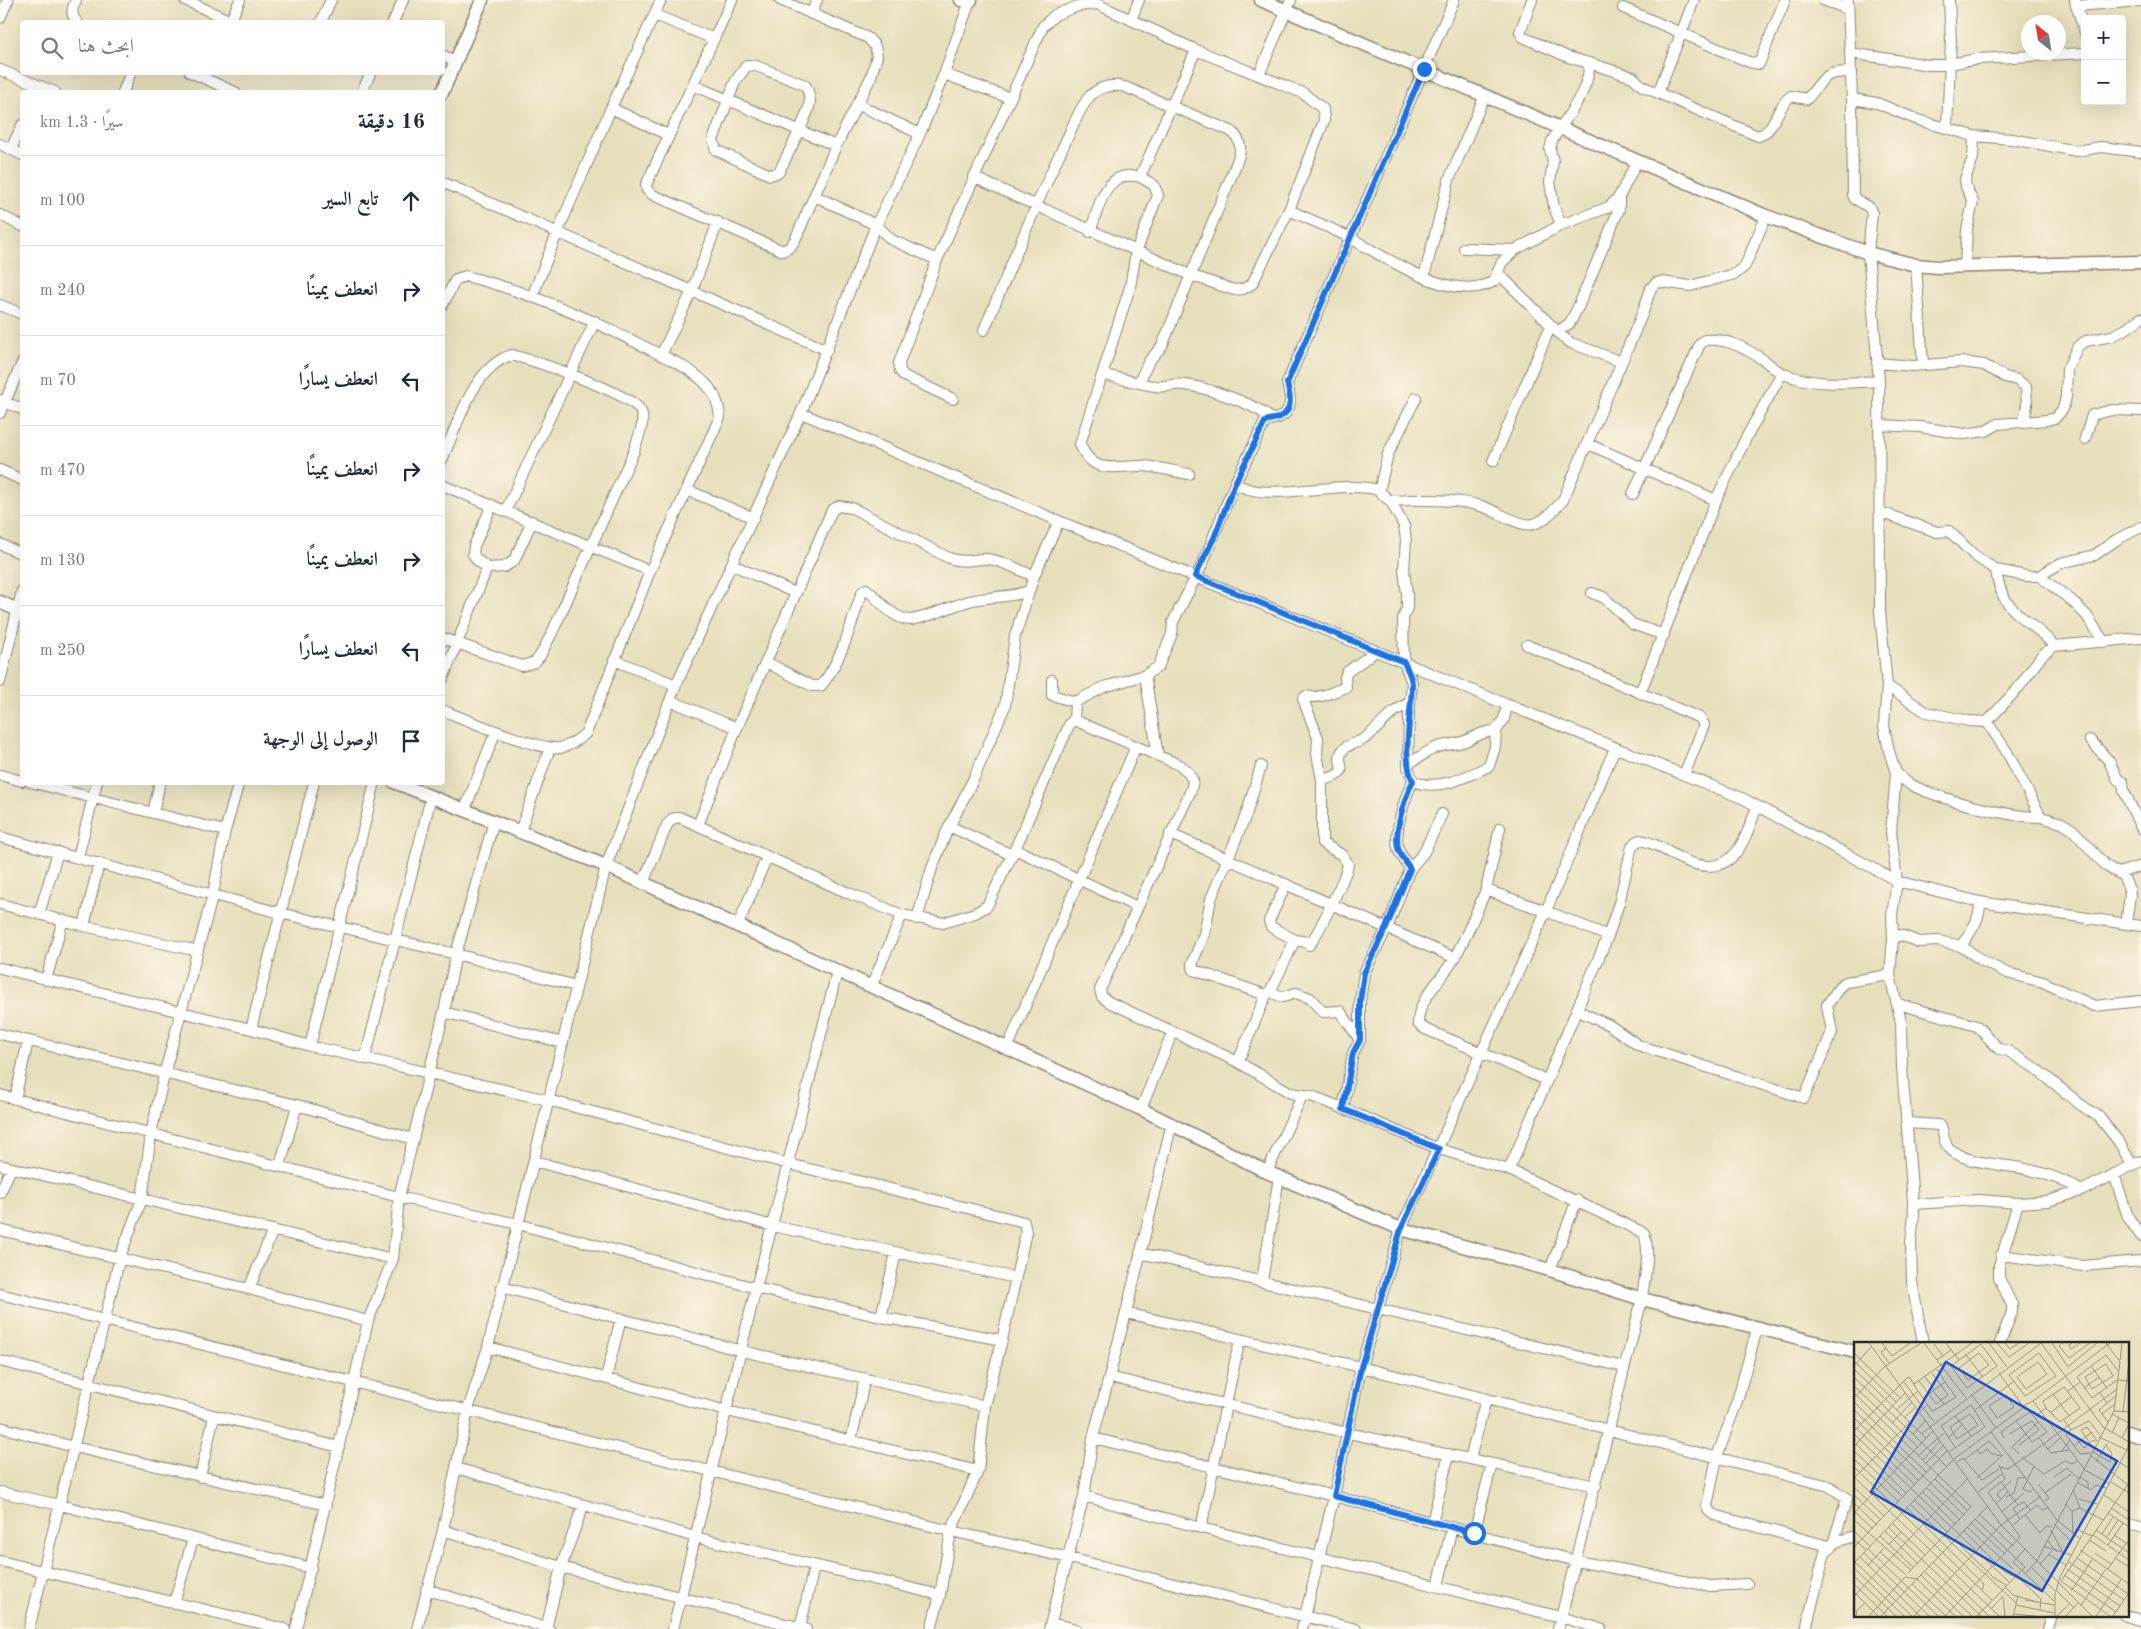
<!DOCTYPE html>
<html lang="ar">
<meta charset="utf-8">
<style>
:root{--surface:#fff;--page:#f6f6f7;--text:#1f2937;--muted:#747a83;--line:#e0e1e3}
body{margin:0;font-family:"Old Standard TT",Amiri,serif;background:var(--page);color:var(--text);direction:rtl}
.controls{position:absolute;right:15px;top:15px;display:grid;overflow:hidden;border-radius:5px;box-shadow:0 5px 20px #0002}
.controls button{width:45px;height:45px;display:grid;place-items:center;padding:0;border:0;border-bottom:1px solid var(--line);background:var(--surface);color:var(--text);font:25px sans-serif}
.compass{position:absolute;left:2021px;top:15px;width:45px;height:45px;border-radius:50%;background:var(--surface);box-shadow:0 5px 20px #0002;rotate:330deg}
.stop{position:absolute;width:15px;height:15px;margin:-11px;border:4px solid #1a73e8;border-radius:50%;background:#fff}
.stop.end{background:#1a73e8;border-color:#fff;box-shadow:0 1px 5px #0008}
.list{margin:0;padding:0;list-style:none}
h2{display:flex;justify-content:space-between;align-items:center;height:65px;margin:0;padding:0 20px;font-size:21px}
h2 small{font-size:16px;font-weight:400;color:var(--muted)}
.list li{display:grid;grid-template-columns:32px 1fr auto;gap:15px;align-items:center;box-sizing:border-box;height:90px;padding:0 20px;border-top:1px solid var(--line)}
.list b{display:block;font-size:19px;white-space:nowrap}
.list em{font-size:16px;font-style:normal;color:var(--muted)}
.icon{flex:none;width:28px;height:28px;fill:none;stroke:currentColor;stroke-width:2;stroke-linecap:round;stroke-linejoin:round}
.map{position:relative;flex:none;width:2141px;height:1629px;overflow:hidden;direction:ltr}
.search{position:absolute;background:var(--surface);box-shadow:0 5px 20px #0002;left:20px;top:20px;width:425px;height:55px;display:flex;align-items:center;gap:12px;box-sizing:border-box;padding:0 18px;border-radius:5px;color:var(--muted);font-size:19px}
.panel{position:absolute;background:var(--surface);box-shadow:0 5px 20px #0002;left:20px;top:90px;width:425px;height:695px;border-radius:5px;direction:rtl}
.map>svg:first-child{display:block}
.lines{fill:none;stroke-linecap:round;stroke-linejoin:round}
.minor-casing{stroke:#888573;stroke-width:12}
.tertiary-casing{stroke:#888573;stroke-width:15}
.minor{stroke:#fff;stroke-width:10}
.tertiary{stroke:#fff;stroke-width:12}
.route{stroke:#1a73e8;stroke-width:6}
.inset-road{fill:none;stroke:#9b9781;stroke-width:1}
.view{fill:#1d4ed8;fill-opacity:0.15;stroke:#1d4ed8;stroke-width:2.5}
.inset-edge{fill:none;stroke:#2b2b2b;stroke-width:2.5}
</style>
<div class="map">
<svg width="2141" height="1629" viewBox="0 0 2141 1629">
<rect width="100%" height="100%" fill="#fcf5e5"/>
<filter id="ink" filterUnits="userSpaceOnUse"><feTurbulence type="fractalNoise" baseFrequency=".02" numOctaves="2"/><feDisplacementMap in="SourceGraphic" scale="10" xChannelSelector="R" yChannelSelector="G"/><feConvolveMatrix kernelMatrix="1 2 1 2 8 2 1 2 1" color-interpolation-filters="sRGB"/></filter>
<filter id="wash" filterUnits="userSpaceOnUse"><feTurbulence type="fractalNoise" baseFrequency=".0096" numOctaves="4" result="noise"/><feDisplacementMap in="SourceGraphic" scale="20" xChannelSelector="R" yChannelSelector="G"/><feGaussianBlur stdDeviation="1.12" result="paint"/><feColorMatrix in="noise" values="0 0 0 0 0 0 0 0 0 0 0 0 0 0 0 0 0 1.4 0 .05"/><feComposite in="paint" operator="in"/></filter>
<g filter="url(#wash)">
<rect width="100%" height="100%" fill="#e6dfbb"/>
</g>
<g filter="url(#ink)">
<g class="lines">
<defs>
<path id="minor" d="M76 0C72 8 70 15 77 22
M185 0 233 22
M732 0 646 185 647 190 653 195 783 251 790 247 795 240 836 146 871 77 877 56 875 46 868 38 780 0
M1532 0 1520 32 1523 37 1568 57 1589 63C1590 91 1566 117 1552 141L1550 149 1553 161 1550 182 1554 207 1561 225
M1823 0 1848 9
M1848 0 1852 99 1853 195 1855 199 1869 207 1872 213 1868 253 1879 381 1880 611 1887 686 1884 726 1889 751 1896 773 1891 832 1897 881 1892 915 1893 939 1890 975 1901 1022 1902 1068 1914 1213 1911 1243 1912 1282 1923 1343
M2075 1 2085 33
M2077 6 2141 1
M1623 8 1749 62 1759 64 1785 0
M811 14 817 0
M655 15 714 39
M0 18 8 0
M1131 20 1139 0
M230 22 240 0
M321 22 331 0
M393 22 403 0
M1850 53 1929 65H1943L1978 59 2085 53
M442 55 456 61
M1589 63 1633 77 1642 86 1658 93 1694 0
M747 65 756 66 805 85C809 91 811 100 809 107 802 129 789 151 779 172L770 175 716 150 713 140 735 82Z
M0 70 55 92
M190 72 235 92
M944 74 1010 98
M1259 75 1291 0
M693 85 836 146
M123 92 131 72
M362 92 371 72
M1658 93 1758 136C1774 133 1777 105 1791 96L1807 99C1825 79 1821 72 1851 72
M1852 99 1877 103 1918 120 1974 136 2012 139 2077 151 2101 147 2141 152
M857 104 920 134
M611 108 668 135
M1947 127 1951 41 1949 0
M0 144 22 155
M11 149 22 125
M442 182 827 350
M815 196 876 225 892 240 937 260
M1289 210C1310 220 1332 228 1352 239 1387 258 1454 305 1494 281L1502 262 1515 250 1561 225 1609 207 1619 197 1637 161
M0 215 22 226
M1090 232C1100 206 1104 168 1140 177
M1464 248 1515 250
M1916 265 1923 364
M1965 267 1967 230 1973 202 1966 187 1965 179 1973 158 1974 136
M1498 273 1564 338 1571 343 1622 362
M1424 277 1449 180 1485 95
M532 297 558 231 611 108 661 0
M0 305 22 314
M442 306 456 279 466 276C529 292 589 318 647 348 667 358 689 367 705 383 715 393 719 404 720 417L650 571 586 733C578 740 570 746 560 748 540 751 465 719 442 710
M984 330C1010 269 1034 207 1063 147 1070 133 1079 108 1090 96 1100 86 1112 84 1125 87L1231 131C1248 145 1237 160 1231 177L1162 346 1149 361 1139 382
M1557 332 1570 323 1579 305 1619 209V197
M661 355 692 291 718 222
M1877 363 1913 366 1961 362 1984 365 2005 377 2017 380 2026 387 2027 405 2024 423
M1102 375C1120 377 1137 384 1155 386 1165 388 1174 383 1185 385 1205 387 1256 404 1270 418
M953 399 904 376 900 371 899 363 937 260 1043 26 1055 15 1078 6 1097 4 1196 50 1303 93 1323 109 1324 121 1289 210 1252 284 1243 289 1234 290 1190 275 973 177
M0 400 22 409
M0 413 22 363
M801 413 1059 521 1493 699 1742 798 1897 881 1980 902 2141 926
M1879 425 1920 427 1964 434 1986 431 1998 424 2047 420 2055 418 2063 409 2066 397 2067 369 2078 346 2086 341 2112 336 2126 329 2141 318
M2085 439 2092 415 2112 410 2141 411
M1588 444 1716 500
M442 460C457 426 474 365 512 355 535 361 630 393 640 410 647 421 637 439 634 451L552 633 540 656 535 662 522 666 442 638
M1493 461 1551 325
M0 470 22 480
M1189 474C1173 471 1158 467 1143 466 1116 465 1093 477 1080 444L1130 287 1136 252 1158 195 1154 185 1140 177 1196 50
M1235 483C1264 504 1338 480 1374 489 1381 490 1384 497 1389 500 1394 502 1403 500 1408 500 1433 500 1460 499 1484 507 1496 511 1522 528 1534 524 1546 520 1555 509 1563 500L1643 312 1651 288 1656 283 1662 282 1690 286 1735 274 1745 266 1766 216
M442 485 650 571
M687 490 754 518
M1379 491 1388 454 1416 398
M1633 494 1700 344 1705 340C1728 338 1747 349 1765 361 1771 366 1777 371 1784 374 1814 386 1846 383 1879 381
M1390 500 1404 526 1406 540 1404 570 1407 594V608L1403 618 1404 662 1412 683 1409 713 1408 767 1413 781C1438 792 1466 777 1489 766L1495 747 1496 731 1504 719 1507 705
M492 505 474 546 473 554 477 560 487 568 504 567 514 561 532 521
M506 510 595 321
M1880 512 1937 532 1949 531 1975 556 1996 570C2001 615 2030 617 2054 646
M0 544 22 554
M733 565 795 593
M1996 570 2026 576H2039L2061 563 2095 555 2116 540 2141 527
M2039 576 2071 600 2087 616 2104 642
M1592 593 1603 597 1617 609 1632 624 1664 635
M1527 645 1700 718 1704 725 1684 775
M614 660 676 685
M766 662 812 686H821C843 658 851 624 862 592L866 589C880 600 890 617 909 620 926 619 951 606 969 601 989 596 1010 598 1029 591
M1145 675 1158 756
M442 681 487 568
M0 682 22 591
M1887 686 1926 712 1969 721 1987 722
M1640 693 1716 500 1746 438 1782 373
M671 701 737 728
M1075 702 1104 687 1145 675 1158 667 1172 634 1173 622 1203 563 1235 483 1265 422C1271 418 1275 420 1280 417 1294 410 1290 395 1287 383L1454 0
M1074 720 1180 765 1188 772 1193 781 1191 790 1100 990 1102 997 1109 1002 1238 1062 1291 1093 1311 1096 1330 1103 1439 1149 1509 1170 1644 1233C1651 1253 1644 1279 1642 1299L1558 1629
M1987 722 2007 752 2041 817 2062 823 2073 830 2106 866 2123 876 2129 889 2130 895 2126 924
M1987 722 2019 687 2042 655 2054 646 2141 638
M2090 740 2109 761 2118 780 2123 782 2124 791 2141 828
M1408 763C1417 760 1423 754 1431 750 1441 744 1452 745 1462 742 1475 738 1481 731 1496 731
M1261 766 1246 815 1211 899 1204 934 1192 964 1194 970 1266 995
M1896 773C1901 777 1906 782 1911 785 1943 800 2006 817 2041 817
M0 775 22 781
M1322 780C1357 772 1332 764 1343 750 1347 744 1358 743 1364 739 1381 727 1390 710 1410 703
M30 782 225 831
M465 809 496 731
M153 813 160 782
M698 825 737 728 832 510 839 506 852 508 949 558C969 565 976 556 993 560 1007 563 1021 571 1034 576
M949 826 1012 855
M520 831 550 748
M1170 834 1455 958
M0 837 280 913 456 954 576 986
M1015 849 1137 907
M78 857 97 782
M1410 869C1406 862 1400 855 1398 848 1394 831 1405 797 1413 781
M2118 873 2141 866
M643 883 667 825 672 819 679 817 846 892 902 915 943 923 975 913 987 906 1015 849 1070 723 1074 720 1075 702 1052 695V680
M1486 890 1500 828
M0 904 84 926 198 951
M39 914 58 852
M917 919 932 868 946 833 974 778 1005 706 1015 636 1034 576 1059 521
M84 926 99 863
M737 927 767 857
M1893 939 1900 935 1919 942 1938 941 1961 946 1983 961 2007 973 2043 982 2094 1006 2141 1001
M1295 940 1307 942 1309 945C1317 937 1347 874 1348 864L1342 855 1322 843V780L1317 754 1318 738 1303 699 1306 696C1318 700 1335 691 1346 687L1345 677 1347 672 1376 651
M1961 946C1970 933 1981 919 1980 902
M0 968 251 1029 310 1046 548 1100 789 1164 1024 1222 1026 1232 1002 1340 985 1406 978 1471 951 1531 940 1595 931 1629
M46 980 63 920
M871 987 902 915
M1270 992 1283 997 1296 993 1310 998 1323 1012 1340 1011 1360 1040
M1898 1004 1977 1026 1999 1049 2008 1051 2035 1068 2081 1105 2099 1117 2119 1142 2132 1165
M1576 1010 1609 1025 1638 1045 1804 1098 1832 1032 1827 1005 1841 985 1846 982 1890 975
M444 1012 563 1043
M251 1029 314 782
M0 1034 297 1105 413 1139
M310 1046 375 782
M1007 1049 1136 746
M365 1059 431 797
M1238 1062 1266 995 1270 992 1295 940 1271 927 1269 921 1286 884
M1546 1080 1425 1029 1418 1024C1417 999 1444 978 1455 957 1467 936 1476 912 1486 890L1546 911 1608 936
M0 1095 399 1197 518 1224 756 1288 881 1317 1002 1340
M15 1099 28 1041
M1141 1109 1173 1031
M1343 1109 1353 1053 1360 1040V1001L1364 973 1387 928 1410 869 1424 852 1442 814
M1907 1123 1938 1125 1941 1126C1944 1134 1943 1142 1949 1148 1962 1161 1983 1162 2000 1165 2028 1168 2058 1175 2081 1191
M534 1161 773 1226 1016 1278
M0 1165 393 1259
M280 1166 297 1105
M1509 1170 1608 936 1619 903 1632 846 1639 840C1655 842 1667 852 1681 859 1732 882 1743 846 1757 806
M1267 1172 1302 1096
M2114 1174 2128 1217 2141 1236
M0 1193 11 1168
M1913 1204 1978 1200 2018 1203 2048 1201 2081 1191 2141 1161
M0 1230 249 1289 368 1321
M1140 1253 1624 1367
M2001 1255 2082 1266 2141 1261
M1550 1270 1577 1200
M1262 1281 1279 1177
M502 1287 742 1351 985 1406
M249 1289 273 1230
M0 1294 951 1531 1069 1558 1356 1629
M1126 1313 1361 1367 1829 1486 1847 1498 1832 1547
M881 1317 896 1253
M1757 1329 1737 1401 1717 1457 1707 1506 1709 1511 1714 1515 1832 1547
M2000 1343 2012 1312V1305L1999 1278V1266L2018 1203
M488 1347 727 1411 978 1471
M0 1361 339 1447
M1109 1377 1348 1433 1596 1486
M606 1378 621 1318
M0 1427 74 1447 326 1505
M1093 1438 1334 1496 1576 1561 1710 1586 1747 1584
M851 1441 865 1378
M1470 1459 1486 1399
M456 1468 695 1537 940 1595
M200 1477 214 1416
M0 1492 60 1505 311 1568
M1084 1496 1201 1528 1561 1617 1601 1629
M1432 1522 1449 1454
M2127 1525 2141 1528
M1201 1528C1215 1465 1225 1402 1240 1340
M443 1530 561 1567 806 1629
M1474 1533 1492 1464
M0 1561 285 1629
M1438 1586 1452 1527
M426 1589 549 1629
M174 1603 193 1539
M2124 1615 2141 1620
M1051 1623 1076 1629
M800 1628 814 1567
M29 1629 120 1257 142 1199 151 1134 164 1075 213 894 225 831 239 782
M296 1629 368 1321 393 1259 399 1197 444 1012 456 954 494 821
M417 1629 443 1530 468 1410 488 1347 606 866 676 685 801 413 876 225 920 134 944 74 970 1
M546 1629 561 1567 583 1506
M673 1629 756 1288 837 972
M1049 1629 1084 1496 1093 1438 1126 1313 1172 1123
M1302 1629 1334 1496 1361 1367 1401 1229 1546 911 1615 748
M1806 1629 1825 1552 1836 1542 1855 1536
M2048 1629 2052 1615"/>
<path id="tertiary" d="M961 0H971
M1261 0 1766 216 1868 253 1916 265 1938 267 2141 262
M442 93 482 0
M0 602 22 612
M394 782 606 866 1141 1109 1267 1172 1401 1229 1550 1270 1642 1299 1855 1352
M2127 1432 2141 1437"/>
</defs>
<use href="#minor" class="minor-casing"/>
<use href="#tertiary" class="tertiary-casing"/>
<use href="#minor" class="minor"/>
<use href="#tertiary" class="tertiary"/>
</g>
</g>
<g class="lines" filter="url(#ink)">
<path class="route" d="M1424 69 1287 383C1290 395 1294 410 1280 417 1275 420 1270 418 1265 422L1235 483 1214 538 1195 576 1404 662C1407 669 1412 677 1412 684 1412 710 1401 759 1413 781 1405 797 1394 831 1398 848 1400 855 1406 862 1410 869L1386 928 1364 973 1360 1001V1040L1353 1053 1343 1109 1439 1149 1401 1229 1361 1367 1334 1496 1474 1533"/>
</g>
<g transform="translate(1854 1342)">
<rect width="275" height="275" fill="#e6dfbb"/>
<path class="inset-road" d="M15 1 147 183 204 240M28 1 38 14 56 1M70 1 112 56M92 1 105 18M135 1 153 25M143 1 155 15 175 1M151 1 156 7 165 1M187 1 249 85 275 100M198 1 214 25 243 1M208 1 205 4 215 16 236 1M218 1 215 3 217 7 226 1M80 2 89 14M127 2 143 24 113 46 97 24ZM32 6 27 10 36 22M0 11 46 56M125 11 135 23 114 38 105 26ZM185 11 202 34 171 54 155 33ZM112 13 129 35M83 18 97 8M266 18 268 1M0 19 42 60M184 20 193 32 172 47 163 35ZM252 22 259 34 238 47 231 35ZM0 24 17 5M237 24 253 46M0 27 72 96M83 27 91 40M264 29 252 13 223 35 238 56 263 38 275 39M145 31 169 64 179 59 231 128 256 142M0 35 93 125M71 35 80 47M49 39 80 80M65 39 82 62 94 53 78 31M60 42 118 1M0 44 64 105M230 46 245 35M79 49 91 63M214 49 226 40M0 51 117 165 54 231M246 51 253 61 261 55M117 52 142 86M199 52 215 74M152 53 160 65 143 76 135 64ZM0 56 30 25 67 1M179 59 256 1M0 60 72 130M253 61 245 68 254 80M0 68 110 173M42 68 64 49M121 68 159 40M260 69 275 70M269 70 275 19M196 71 218 54M116 72 124 83 103 97 96 85ZM248 72 261 62M258 72 275 81M101 74 118 95M182 74 192 66 206 80 226 66 210 45 189 59 192 66M0 76 65 139M50 76 62 65M38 81 58 60M0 84 60 142M217 88 235 79 246 93M0 89 54 35 56 36 64 49 78 69H79L102 55 91 40 69 56M137 90 203 178 225 196M258 91 265 76M0 92 155 240M59 92 72 78M67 92 187 1M155 92 178 79 185 88 165 103M221 95 230 106 239 98 242 100M245 95 273 108M94 96 108 83M150 96 147 90 162 79 176 70 193 90 178 100 162 79M185 96 197 111 215 108M268 96 275 82M216 98 220 104 238 90M2 102 52 151M0 104 51 51M220 104 226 112 237 111M239 106 227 88 233 85 243 99M123 108 126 112 134 107 136 111 147 114M193 108 206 96M0 109 49 155M238 109 256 120 258 112 252 103M95 110 131 85 117 63 87 84 101 105M207 110 216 98 212 93 217 88 210 78M165 112 158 105 185 79M65 113 90 91M236 113 274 143M168 115 190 132 211 119 218 122 223 119M258 116 275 126M0 117 45 160M69 118 86 99M110 118 135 99 148 113M103 120 109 116 128 138 145 127M242 120 253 101M72 121 90 103M0 125 138 258M146 125 154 127 176 112 263 47M0 135 145 274M200 135 213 126 225 137M225 135 234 140V147M0 136 74 62M123 136 149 113M81 137 114 169M147 140 164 163M223 140 237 148 242 143 252 146M257 140 275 151M184 142 195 156 191 159M0 145 30 174M73 146 106 178M180 146 176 150 169 147 180 124M219 147 226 166M69 150 102 183M124 150 148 132M191 151 217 132M0 153 27 178M250 153 275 170M152 155 160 151 164 136 172 135M225 157 243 162M61 158 94 191M147 158 143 152 157 139M0 161 23 183M142 162 154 150M211 162 218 169 219 192M57 163 162 261M53 166 130 242 128 248M257 166 275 178M218 169 226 166 249 178M1 170 19 187M148 170 170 151M0 171 79 89M254 171 275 185M125 172 159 204M171 173 186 191 192 184 198 185M121 177 171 225 123 274M166 177 159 166 170 160 177 169M0 178 57 228M117 181 151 212M39 182 71 213M200 182 217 199M159 183 183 163 189 168 195 165M34 185 127 274M113 185 159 227M222 187 238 194M197 188 209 211M242 188 275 211M0 189 16 204M31 189 63 221M110 189 151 230 167 238 187 257 186 268M248 192 259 175M239 193 275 218M260 193 275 203M26 194 59 225M253 195 264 178M0 197 12 208M101 198 140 236 152 243M193 198 203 210M235 198 252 209M35 202 47 190M254 203 269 181M189 204 217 213M0 205 94 108M14 207 84 274M171 207 159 220 200 259M226 208 275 242M26 210 52 233M10 211 75 274M241 211 257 222M265 211 275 198M194 212 212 223M6 215 66 274M223 216 274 252M261 216 275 225M1 220 58 274M79 220 135 274M215 220 270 258M0 221 100 117 170 65M186 222 198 209M14 223 30 206M0 226 50 274M178 226 201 249M213 227 266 264M254 227 265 211M70 229 118 274M172 231 183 219 260 69 266 20 252 1M67 233 109 274M210 233 262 270M0 234 42 274M204 240 238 274M0 242 33 274M58 242 92 274M151 245 159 253 180 259M203 249 220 266M217 249 238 218M0 250 24 274M0 254 114 136M149 255 151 274M171 258 200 263M162 263 200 271M227 263 252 227M137 267 149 254M160 272 181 274M2 274 3 268 10 262M15 274 51 235 63 237 101 274M27 274 134 164M60 274 147 183 187 154M91 274 166 195 134 150 151 137 145 123M159 274 164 254M201 274V252L206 235 275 104M203 274 216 261M212 274 224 261M242 274 267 238M256 274 207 239 275 141M259 274 274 252"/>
<path class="view" d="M92 20 263 119 188 249 17 150Z"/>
<rect width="275" height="275" class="inset-edge"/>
</g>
</svg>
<div class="controls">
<button>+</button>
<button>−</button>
</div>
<svg class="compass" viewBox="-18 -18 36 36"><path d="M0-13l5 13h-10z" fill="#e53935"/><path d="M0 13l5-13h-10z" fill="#747a83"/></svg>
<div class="stop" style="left:1474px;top:1533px"></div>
<div class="stop end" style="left:1424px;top:69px"></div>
<div class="search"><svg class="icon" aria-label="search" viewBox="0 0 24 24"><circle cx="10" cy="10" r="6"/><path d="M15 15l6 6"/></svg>ابحث هنا</div>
<section class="panel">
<h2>16 دقيقة<small>سيرًا · 1.3 km</small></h2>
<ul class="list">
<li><svg class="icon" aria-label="ahead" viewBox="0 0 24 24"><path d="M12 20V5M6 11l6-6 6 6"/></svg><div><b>تابع السير</b></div><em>100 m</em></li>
<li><svg class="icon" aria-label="right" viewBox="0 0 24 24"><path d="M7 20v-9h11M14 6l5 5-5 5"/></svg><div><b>انعطف يمينًا</b></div><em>240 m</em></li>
<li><svg class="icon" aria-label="left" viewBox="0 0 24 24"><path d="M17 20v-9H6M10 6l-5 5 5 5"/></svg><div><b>انعطف يسارًا</b></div><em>70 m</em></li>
<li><svg class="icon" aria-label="right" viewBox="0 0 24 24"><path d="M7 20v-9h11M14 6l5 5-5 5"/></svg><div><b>انعطف يمينًا</b></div><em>470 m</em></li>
<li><svg class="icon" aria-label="right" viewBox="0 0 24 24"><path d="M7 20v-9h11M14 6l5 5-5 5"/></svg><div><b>انعطف يمينًا</b></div><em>130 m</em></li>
<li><svg class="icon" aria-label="left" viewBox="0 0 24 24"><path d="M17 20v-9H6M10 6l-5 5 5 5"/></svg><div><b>انعطف يسارًا</b></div><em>250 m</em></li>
<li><svg class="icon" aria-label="arrive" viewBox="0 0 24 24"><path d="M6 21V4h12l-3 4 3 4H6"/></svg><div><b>الوصول إلى الوجهة</b></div></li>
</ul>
</section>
</div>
